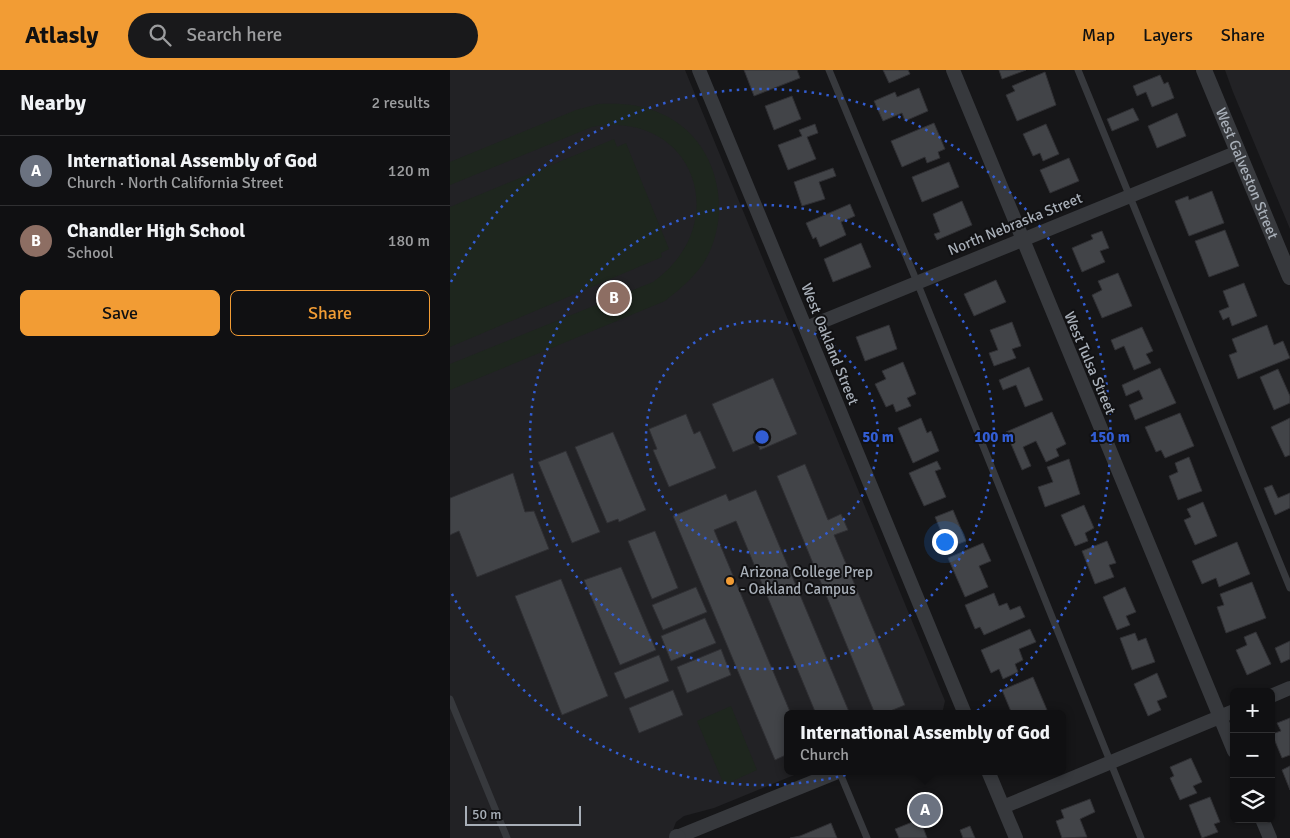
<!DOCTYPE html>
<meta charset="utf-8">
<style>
:root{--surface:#101012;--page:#19191b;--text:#f1f3f6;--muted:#9c9d9f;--line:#303032;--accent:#f29c34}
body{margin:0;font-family:Signika,sans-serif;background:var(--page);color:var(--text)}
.controls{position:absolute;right:15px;bottom:15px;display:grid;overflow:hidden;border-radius:8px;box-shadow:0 1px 4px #0004}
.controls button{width:45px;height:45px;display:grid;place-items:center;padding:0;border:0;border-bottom:1px solid var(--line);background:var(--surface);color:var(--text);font:25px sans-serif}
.scale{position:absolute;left:15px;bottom:12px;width:116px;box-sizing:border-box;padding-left:5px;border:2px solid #a8afb8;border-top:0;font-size:14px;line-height:18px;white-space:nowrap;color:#a8afb8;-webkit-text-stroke:4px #111113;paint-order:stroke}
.you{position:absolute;left:494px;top:471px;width:18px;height:18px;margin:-12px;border:4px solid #fff;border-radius:50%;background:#1a73e8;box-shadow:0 0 0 8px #1a73e833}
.badge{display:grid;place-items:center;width:32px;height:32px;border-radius:50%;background:var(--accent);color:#fff;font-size:16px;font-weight:700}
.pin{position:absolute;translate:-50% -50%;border:2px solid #fff;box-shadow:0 1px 5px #0006}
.popup{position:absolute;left:334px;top:640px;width:282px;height:65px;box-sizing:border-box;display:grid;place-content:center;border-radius:8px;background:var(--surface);filter:drop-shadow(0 1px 4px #0005);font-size:16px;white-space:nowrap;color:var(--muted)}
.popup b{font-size:19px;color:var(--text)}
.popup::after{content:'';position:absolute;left:50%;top:100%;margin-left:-10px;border:10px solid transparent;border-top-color:var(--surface)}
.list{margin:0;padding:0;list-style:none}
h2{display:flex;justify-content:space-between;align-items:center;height:65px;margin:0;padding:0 20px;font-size:21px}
h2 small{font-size:16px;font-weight:400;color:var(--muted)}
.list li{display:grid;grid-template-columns:32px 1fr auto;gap:15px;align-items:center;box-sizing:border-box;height:70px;padding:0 20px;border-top:1px solid var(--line)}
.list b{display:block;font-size:19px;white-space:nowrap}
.list p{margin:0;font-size:16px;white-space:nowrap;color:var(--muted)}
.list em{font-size:16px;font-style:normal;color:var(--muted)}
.actions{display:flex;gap:10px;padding:15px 20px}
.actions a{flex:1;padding:11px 0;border:1px solid var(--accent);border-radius:8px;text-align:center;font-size:18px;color:var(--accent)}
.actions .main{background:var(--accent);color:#111}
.icon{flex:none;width:28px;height:28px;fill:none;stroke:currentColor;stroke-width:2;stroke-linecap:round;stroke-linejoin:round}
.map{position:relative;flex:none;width:840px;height:768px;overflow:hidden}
header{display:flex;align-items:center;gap:30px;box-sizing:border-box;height:70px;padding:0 25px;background:var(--accent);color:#111}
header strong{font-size:24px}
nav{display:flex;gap:28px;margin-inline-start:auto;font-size:18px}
.search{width:350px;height:45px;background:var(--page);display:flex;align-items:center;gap:12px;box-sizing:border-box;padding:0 18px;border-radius:28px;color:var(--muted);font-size:19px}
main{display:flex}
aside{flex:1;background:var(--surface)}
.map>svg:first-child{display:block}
.built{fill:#222225}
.green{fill:#1e261e}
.building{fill:#424448;stroke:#303034}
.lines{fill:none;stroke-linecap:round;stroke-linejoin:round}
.service{stroke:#37393d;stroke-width:7}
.minor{stroke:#37393d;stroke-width:14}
.tertiary{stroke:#37393d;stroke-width:16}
.ring{fill:none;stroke:#325dd3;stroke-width:2.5;stroke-dasharray:2.5 5}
.poi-dot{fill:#f29c34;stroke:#111113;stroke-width:2}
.labels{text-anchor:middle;stroke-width:4;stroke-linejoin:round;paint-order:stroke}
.street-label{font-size:15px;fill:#a8afb8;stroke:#111113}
.poi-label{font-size:15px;fill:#a8afb8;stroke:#111113;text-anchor:start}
.centre{fill:#325dd3;stroke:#111113;stroke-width:2.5}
.ring-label{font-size:15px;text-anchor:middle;font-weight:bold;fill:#325dd3;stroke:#111113;stroke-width:4;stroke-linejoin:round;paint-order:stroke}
</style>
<header>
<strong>Atlasly</strong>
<div class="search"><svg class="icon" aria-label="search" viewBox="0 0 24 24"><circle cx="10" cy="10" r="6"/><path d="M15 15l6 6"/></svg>Search here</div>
<nav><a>Map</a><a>Layers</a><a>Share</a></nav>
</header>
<main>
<aside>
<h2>Nearby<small>2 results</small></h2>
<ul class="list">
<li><span class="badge" style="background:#6b7280">A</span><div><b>International Assembly of God</b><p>Church · North California Street</p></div><em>120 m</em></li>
<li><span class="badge" style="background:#8d6e63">B</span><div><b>Chandler High School</b><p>School</p></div><em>180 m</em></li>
</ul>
<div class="actions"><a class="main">Save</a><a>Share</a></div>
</aside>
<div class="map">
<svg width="840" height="768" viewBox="0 0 840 768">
<rect width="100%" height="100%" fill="#161618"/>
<path class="built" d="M0 0H235L495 631 492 644H338V701H354L264 738 234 746 226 752 220 768H0Z
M775 0H840V159L783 22Z"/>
<path class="green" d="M148 34C170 33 191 34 212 44 268 69 285 143 253 194 242 209 229 220 215 231L0 320V294L203 212C285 153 244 39 142 57L0 115V92L126 40Z
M164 69 167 77 176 73 219 179 211 183 212 187 0 277V137Z
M281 636 307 700 274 715 247 651Z"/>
<path class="building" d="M294 0H347L350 8 304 26Z
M433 0H458L460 4 439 13Z
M549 0H576L552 9Z
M595 2 606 35 567 51 556 25 565 21 562 16Z
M710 5 714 14 718 12 724 28 702 37 696 22 687 26 683 16Z
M469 18 478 41 455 51 452 43 433 51 424 31 445 22 447 27Z
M342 26 351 49 324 60 315 36Z
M683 38 689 50 662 61 657 49Z
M727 43 736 66 707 78 698 56Z
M484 53 495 79 488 82 490 88 477 93 475 87 452 97 441 71Z
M365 54 368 63 357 67 366 89 338 100 328 75 352 66 349 60Z
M596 54 609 84 593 91 590 83 583 86 573 64Z
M619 88 629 111 600 123 590 100Z
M499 92 509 117 472 132 462 107Z
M383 98 386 106 369 112 375 129 352 136 344 112Z
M762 121 774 153 739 166 725 131 738 126 739 130Z
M512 131 522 155 487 170 484 164 490 162 483 144Z
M400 134 405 146 391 152 396 165 370 177 366 167 363 169 356 153Z
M775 160 789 196 759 207 745 171Z
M652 161 659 178 650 181 655 192 632 202 622 178 643 169 641 165Z
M411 173 421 197 383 212 374 189Z
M668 203 682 236 652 248 642 225 652 220 648 211Z
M546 210 556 232 524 246 514 224Z
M794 213 807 246 782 256 779 247 773 250 769 241 779 237 773 221Z
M562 252 571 276 562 279 566 288 544 296 539 283 548 280 540 260Z
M439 255 447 279 415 291 406 267Z
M817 255 824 275 833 271 840 288 788 309 779 285 787 282 782 269Z
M692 257 703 281 696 284 701 293 684 300 674 276 665 280 661 270Z
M453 292 466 324 457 328 461 336 446 342 443 334 436 337 425 314 436 309 432 301Z
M579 297 593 330 575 337 566 315 553 320 549 310Z
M710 298 726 333 685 350 679 335 693 329 689 320 676 326 672 315Z
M828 299 840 326V333L824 340 810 307Z
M323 308 347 364 310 380 307 372 283 382 262 334Z
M602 342 616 374 606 379 609 386 596 392 586 371 573 377 581 396 572 400 556 362Z
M730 343 744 376 715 388 711 380 706 382 695 357Z
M236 344 244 364 250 361 266 398 219 417 203 380 207 379 199 359Z
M471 348 477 363 481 361 489 381 463 393 448 358Z
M840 348V385L835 387 821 357Z
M163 362 196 440 169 452 168 449 157 453 125 377Z
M116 381 150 462 122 473 88 392Z
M739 387 752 421 728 430 719 406 728 402 725 393Z
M619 389 630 424 595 437 588 417 603 412 597 397Z
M487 391 491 399 485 401 496 427 474 436 459 403Z
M355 394 378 450 391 444 398 460 384 465 455 635 433 644H425L327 406Z
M63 403 75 442 84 441 99 479 27 507 9 461 0 465V428Z
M822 415 828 428 840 423V438L825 445 814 418Z
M306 420 400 644H366L286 451 264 460 341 644H338V684L325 690 223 446 276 424 279 431Z
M753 432 767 466 745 475 734 450 741 447 737 439Z
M634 435 644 458 635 463 638 471 625 476 611 445Z
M503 440 516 471 498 478 485 447Z
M205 461 228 518 202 529 178 471Z
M657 471 666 493 659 495 664 507 645 514 632 481Z
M787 472 800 504 769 517 766 508 752 514 742 491Z
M533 473 541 491 529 496 538 517 515 527 498 488Z
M171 497 206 580 170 595 134 510Z
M111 509 158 626 112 645 65 526Z
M802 512 816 548 776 563 767 537 774 535 770 524Z
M246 517 257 542 213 560 202 535Z
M675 517 686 542 676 546 680 555 667 560 653 527Z
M544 523 549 536 557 533 560 540 570 536 575 547 534 565 530 557 525 559 515 535Z
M255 548 266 573 221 591 211 566Z
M580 559 586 572 569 579 573 590 565 594 568 602 553 609 549 599 541 603 531 580Z
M806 562 821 594 797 605 786 580 797 575 794 567Z
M685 563 688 571 696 568 705 592 682 600 670 568Z
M840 571V589L831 593 825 578Z
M271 579 281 605 237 623 227 597Z
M209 585 219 611 175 629 164 603Z
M707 603 717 627 707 631 711 640 698 646 684 614Z
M583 607 597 640 589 644H562L552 620Z
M223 620 233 645 189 663 179 638Z
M840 648V685L832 688 822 664 831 661 827 653Z
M741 688 752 712 743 716 747 723 730 730 720 708 724 706 720 697Z
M840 696V720L832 700Z
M760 727 770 752 764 754 768 762 752 768 739 735Z
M640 729 645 742 630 749 637 767 612 768 606 751 614 748 611 740Z
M470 749 477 768H449L445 759Z
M381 753 387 768H340L350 766Z
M520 756 525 768H513L510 760Z"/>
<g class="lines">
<path class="service" d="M379 0 467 212 691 768
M628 0 840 518
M0 629 57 768
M389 701 417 768"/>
<path class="minor" d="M249 0 515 644
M503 0 784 681
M356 258 788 82
M821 626 840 618
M538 701 566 768
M553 737 784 641
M812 749 820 768
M227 767 390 701"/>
<g class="tertiary">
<path id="s1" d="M754 0 840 207"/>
<path d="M227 767 228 768"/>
</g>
</g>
<g class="ring">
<circle cx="312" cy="367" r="116"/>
<circle cx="312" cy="367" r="232"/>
<path d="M1 212A348 348 0 1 1 1 522"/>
</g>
<circle class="poi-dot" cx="280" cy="511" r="5"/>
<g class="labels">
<g class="street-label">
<text dy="5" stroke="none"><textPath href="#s1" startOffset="112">West Galveston Street</textPath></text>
<text transform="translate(565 154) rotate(-22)" y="5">North Nebraska Street</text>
<text transform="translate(380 274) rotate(68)" y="5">West Oakland Street</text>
<text transform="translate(640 293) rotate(67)" y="5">West Tulsa Street</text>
</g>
<g class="poi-label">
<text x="290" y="507">Arizona College Prep<tspan x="290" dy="17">- Oakland Campus</tspan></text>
</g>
</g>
<circle cx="312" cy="367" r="8" class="centre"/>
<g class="ring-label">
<text x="428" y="372">50 m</text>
<text x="544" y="372">100 m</text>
<text x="660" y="372">150 m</text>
</g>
</svg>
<div class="controls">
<button>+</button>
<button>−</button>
<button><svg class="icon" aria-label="layers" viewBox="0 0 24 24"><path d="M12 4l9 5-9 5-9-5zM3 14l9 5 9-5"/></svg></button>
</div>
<div class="scale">50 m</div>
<div class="you"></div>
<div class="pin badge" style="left:475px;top:740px;background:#6b7280">A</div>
<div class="popup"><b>International Assembly of God</b>Church</div>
<div class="pin badge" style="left:164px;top:228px;background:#8d6e63">B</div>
</div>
</main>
